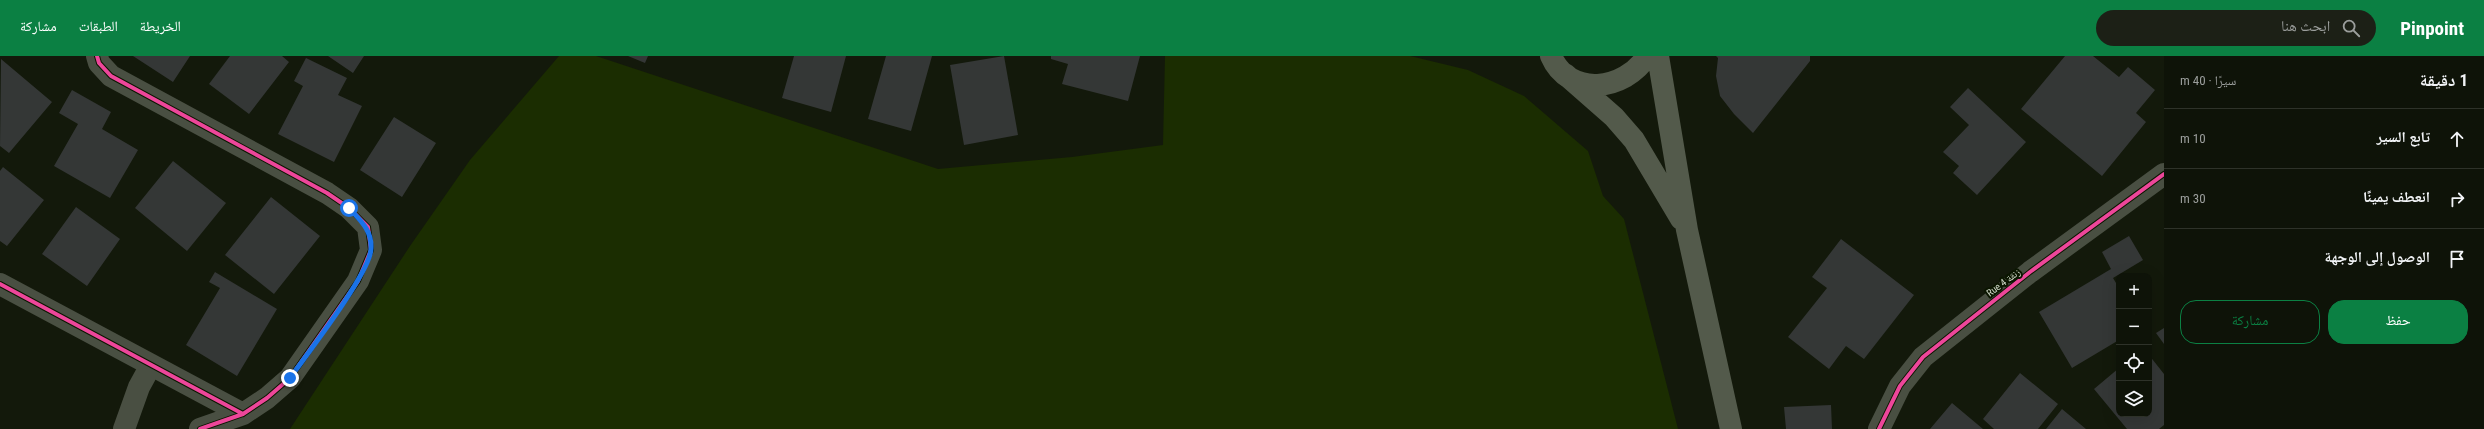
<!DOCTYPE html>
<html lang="ar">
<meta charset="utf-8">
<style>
:root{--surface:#0e1308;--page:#1c2016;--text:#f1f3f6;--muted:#9b9e9c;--line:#2e3229;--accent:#0b8043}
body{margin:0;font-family:"Roboto Condensed","Noto Naskh Arabic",sans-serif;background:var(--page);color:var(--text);direction:rtl}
.controls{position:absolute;right:12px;bottom:12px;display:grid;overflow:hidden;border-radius:8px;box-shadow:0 4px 16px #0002}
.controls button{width:36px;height:36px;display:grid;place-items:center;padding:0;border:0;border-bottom:1px solid var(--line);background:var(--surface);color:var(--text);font:20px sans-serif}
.stop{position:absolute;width:12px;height:12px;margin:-9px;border:3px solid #1a73e8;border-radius:50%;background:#fff}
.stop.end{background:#1a73e8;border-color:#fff;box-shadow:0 1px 4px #0008}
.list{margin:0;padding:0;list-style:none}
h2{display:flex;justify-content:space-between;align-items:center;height:52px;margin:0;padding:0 16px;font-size:17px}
h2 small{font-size:13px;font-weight:400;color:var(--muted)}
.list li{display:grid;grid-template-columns:26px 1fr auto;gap:12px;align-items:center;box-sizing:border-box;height:60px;padding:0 16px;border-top:1px solid var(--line)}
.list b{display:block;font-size:15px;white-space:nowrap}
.list em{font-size:13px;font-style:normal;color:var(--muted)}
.actions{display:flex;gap:8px;padding:12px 16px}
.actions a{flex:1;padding:9px 0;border:1px solid var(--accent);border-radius:16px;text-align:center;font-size:14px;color:var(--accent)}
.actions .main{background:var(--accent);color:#fff}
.icon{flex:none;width:22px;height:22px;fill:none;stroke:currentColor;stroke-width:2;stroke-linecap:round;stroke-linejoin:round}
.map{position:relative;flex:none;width:2164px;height:373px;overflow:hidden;direction:ltr}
header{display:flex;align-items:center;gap:24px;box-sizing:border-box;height:56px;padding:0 20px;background:var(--accent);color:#fff}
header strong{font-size:19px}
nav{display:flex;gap:22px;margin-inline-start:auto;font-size:14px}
.search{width:280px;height:36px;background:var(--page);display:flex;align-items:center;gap:10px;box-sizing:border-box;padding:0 14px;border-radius:22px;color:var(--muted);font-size:15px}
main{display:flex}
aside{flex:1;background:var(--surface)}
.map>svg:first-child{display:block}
.green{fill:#1b2d01}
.building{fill:#343736}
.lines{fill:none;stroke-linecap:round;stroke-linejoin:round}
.minor{stroke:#494f42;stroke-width:22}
.secondary{stroke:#535a4b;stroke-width:22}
.cycleway-casing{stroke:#0b1600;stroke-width:6}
.cycleway{stroke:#ed469a;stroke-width:4}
.route{stroke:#1a73e8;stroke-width:5}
.labels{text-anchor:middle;stroke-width:4;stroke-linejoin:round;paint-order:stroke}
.street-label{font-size:10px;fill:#d1dac9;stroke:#0b1600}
</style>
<header>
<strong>Pinpoint</strong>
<div class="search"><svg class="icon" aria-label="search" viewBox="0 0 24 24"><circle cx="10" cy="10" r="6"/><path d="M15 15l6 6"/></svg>ابحث هنا</div>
<nav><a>الخريطة</a><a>الطبقات</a><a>مشاركة</a></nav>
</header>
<main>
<aside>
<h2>1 دقيقة<small>سيرًا · 40 m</small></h2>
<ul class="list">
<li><svg class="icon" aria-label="ahead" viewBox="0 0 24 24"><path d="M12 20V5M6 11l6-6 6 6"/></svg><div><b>تابع السير</b></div><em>10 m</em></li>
<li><svg class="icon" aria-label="right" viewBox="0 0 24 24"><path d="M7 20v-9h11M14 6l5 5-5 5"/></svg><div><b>انعطف يمينًا</b></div><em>30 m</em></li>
<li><svg class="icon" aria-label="arrive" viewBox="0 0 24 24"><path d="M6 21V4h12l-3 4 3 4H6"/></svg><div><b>الوصول إلى الوجهة</b></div></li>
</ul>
<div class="actions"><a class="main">حفظ</a><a>مشاركة</a></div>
</aside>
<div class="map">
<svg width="2164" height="373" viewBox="0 0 2164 373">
<rect width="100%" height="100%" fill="#13190b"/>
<path class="green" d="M559 0H596L938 113 1072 101 1163 89 1165 0H1410L1468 14 1524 40 1588 95 1603 140 1624 163 1678 373H290L410 190 470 104Z"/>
<path class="building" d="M133 0H190L173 26Z
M230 0H282L289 6 249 58 209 28Z
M328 0H364L353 17Z
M628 0H648L645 7Z
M794 0H846L831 56 782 42Z
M886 0H932L911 75 868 63Z
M1004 0 1018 79 964 89 950 9Z
M1051 0H1140L1128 45 1062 28 1068 8 1051 3Z
M1716 0H1810V5L1753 77 1734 58 1720 40 1716 20 1718 2Z
M2065 0H2093L2119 21 2128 11 2155 34 2136 57 2146 66 2102 120 2021 53Z
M306 2 347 22 338 39 362 50 334 106 278 78 303 30 294 25Z
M1 3 52 46 9 97 0 90Z
M1968 32 2026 86 1977 139 1953 117 1959 110 1943 96 1969 69 1950 51Z
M72 34 111 56 102 73 138 94 110 142 54 110 78 68 59 57Z
M394 61 436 87 402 141 360 114Z
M173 105 226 147 187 195 135 152Z
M3 111 44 144 7 190 0 185V115Z
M271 141 320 180 274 238 225 199Z
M76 151 120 183 87 230 42 198Z
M2129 180 2143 204 2113 222 2119 232V284L2072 312 2039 256 2111 213 2102 196Z
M1841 183 1914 239 1864 303 1846 290 1829 313 1788 281 1827 232 1812 221Z
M215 216 277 253 237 320 186 289 220 232 209 226Z
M2164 272V288L2156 277Z
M2149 299 2164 318V369L2159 373H2127L2094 333 2119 312V358H2149Z
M2020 317 2058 348 2038 373H1994L1983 363Z
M1952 347 1983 373H1930Z
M1831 349 1832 373H1786L1784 351Z
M2062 353 2086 373H2046Z"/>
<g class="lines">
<path class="minor" d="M97 0 99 7 111 20 327 137 349 152 368 171 371 194 358 225 290 322 267 342 243 358 200 373
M0 228 243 358
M124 373 139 331 151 309
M1879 373 1900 330 1923 301 2030 216 2164 118"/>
<path class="secondary" d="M1551 0C1569 42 1625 35 1647 0
M1658 0 1687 174 1731 373
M1565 18 1614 61 1634 84 1681 163"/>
<defs>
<path id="cycleway" d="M97 0 99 7 111 20 327 137 349 152 368 171 371 194 358 225 290 322 267 342 243 358 200 373
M0 228 243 358
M1879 373 1900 330 1923 301 2030 216 2164 118"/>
</defs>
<use href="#cycleway" class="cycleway-casing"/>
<use href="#cycleway" class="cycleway"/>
</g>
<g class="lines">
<path class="route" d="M290 322C307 298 370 217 371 193 372 174 361 165 349 152"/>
</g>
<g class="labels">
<g class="street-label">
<text transform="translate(2003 226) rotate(-37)" y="4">Rue 4 زنقة</text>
</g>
</g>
</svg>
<div class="controls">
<button>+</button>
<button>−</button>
<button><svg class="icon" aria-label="locate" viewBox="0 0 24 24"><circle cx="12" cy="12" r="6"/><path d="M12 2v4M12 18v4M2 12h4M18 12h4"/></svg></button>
<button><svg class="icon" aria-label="layers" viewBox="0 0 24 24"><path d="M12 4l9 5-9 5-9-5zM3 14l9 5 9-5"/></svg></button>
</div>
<div class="stop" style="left:349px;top:152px"></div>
<div class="stop end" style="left:290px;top:322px"></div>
</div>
</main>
